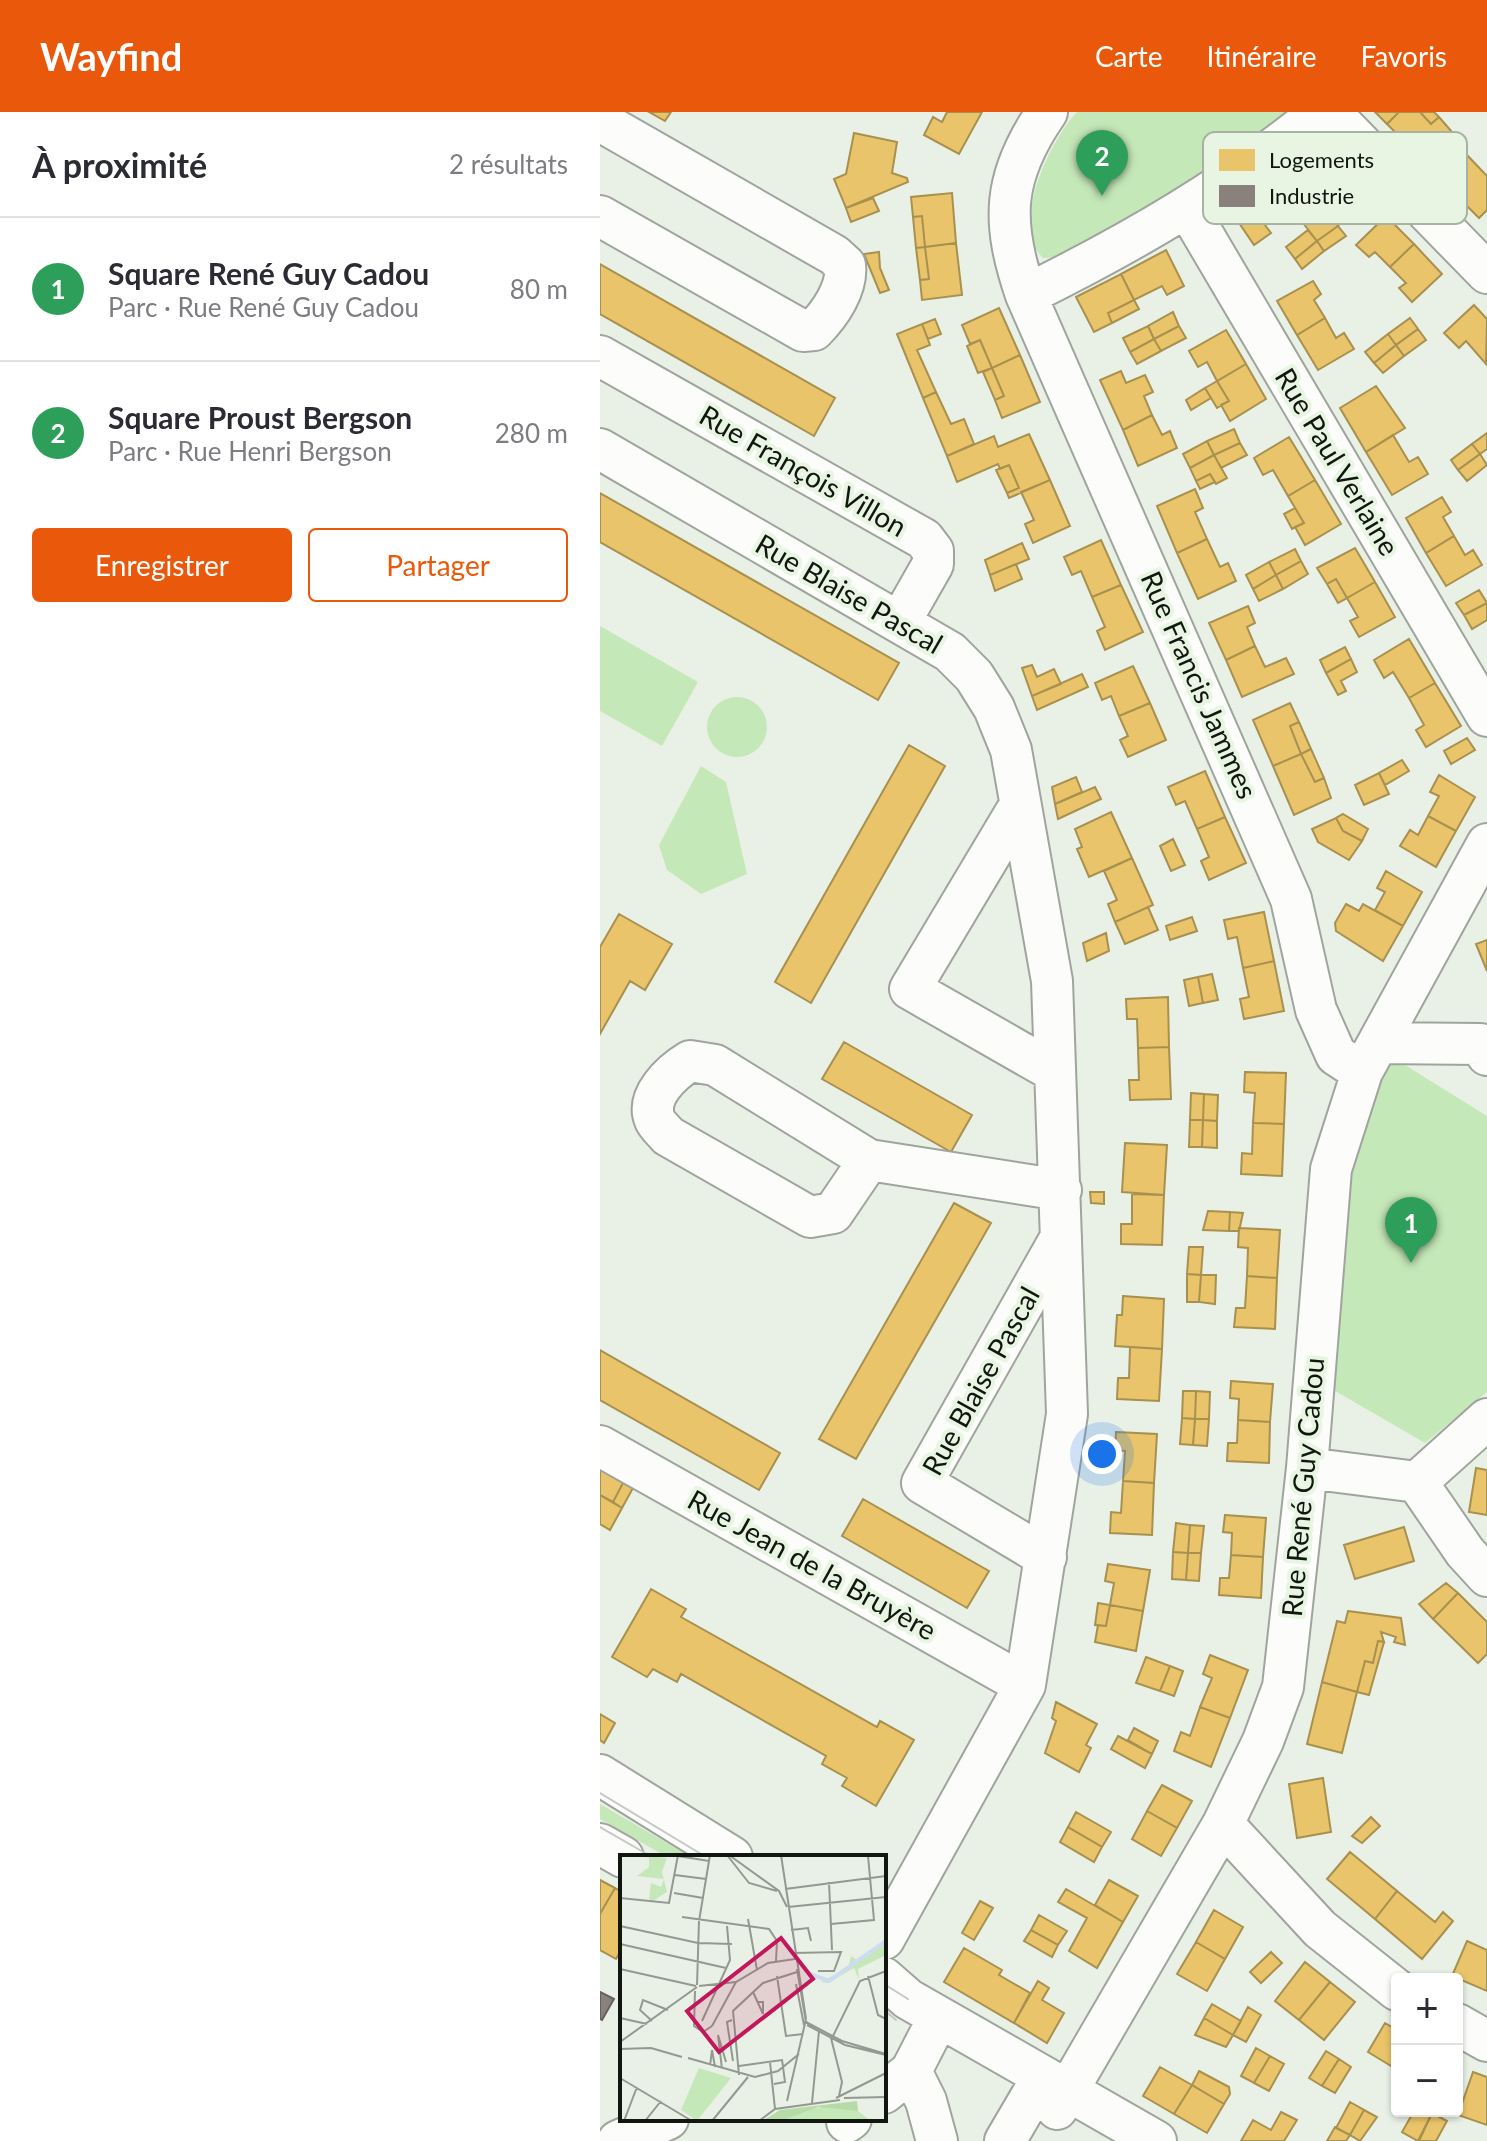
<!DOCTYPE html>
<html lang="fr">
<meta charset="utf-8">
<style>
:root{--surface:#fff;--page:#f7f7f7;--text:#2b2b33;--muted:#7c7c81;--line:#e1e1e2;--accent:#ea580c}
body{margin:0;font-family:Lato,sans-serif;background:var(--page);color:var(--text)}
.controls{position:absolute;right:24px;bottom:24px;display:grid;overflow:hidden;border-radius:8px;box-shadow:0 2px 6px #0004}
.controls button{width:72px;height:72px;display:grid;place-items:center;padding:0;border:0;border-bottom:2px solid var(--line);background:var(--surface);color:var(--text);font:40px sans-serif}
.you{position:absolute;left:502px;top:1342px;width:28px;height:28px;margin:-20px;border:6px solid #fff;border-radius:50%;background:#1a73e8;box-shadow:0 0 0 12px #1a73e833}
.badge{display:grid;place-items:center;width:52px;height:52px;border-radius:50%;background:var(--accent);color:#fff;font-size:26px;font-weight:700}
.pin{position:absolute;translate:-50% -66px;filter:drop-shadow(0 2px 4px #0008)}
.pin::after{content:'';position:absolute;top:42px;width:28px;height:24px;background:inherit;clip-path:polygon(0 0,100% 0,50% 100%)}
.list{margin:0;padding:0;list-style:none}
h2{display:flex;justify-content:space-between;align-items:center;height:104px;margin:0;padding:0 32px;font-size:34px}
h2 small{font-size:26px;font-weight:400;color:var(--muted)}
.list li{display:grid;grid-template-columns:52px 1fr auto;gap:24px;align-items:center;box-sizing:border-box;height:144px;padding:0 32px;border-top:2px solid var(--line)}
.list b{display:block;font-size:30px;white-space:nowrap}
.list p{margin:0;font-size:26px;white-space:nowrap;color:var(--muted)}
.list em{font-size:26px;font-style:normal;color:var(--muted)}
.actions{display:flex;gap:16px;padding:24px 32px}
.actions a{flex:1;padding:18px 0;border:2px solid var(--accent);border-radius:8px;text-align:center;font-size:28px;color:var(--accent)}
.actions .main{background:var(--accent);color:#fff}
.map{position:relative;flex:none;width:887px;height:2029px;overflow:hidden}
header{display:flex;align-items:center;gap:48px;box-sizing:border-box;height:112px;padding:0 40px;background:var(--accent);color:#fff}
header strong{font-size:38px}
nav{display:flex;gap:44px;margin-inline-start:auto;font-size:28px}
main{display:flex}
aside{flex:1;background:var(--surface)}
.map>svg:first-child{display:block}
.green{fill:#c5e8b8}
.homes{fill:#e9c46a;stroke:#a8904f;stroke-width:2}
.industry{fill:#8a817c;stroke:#66615c;stroke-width:2}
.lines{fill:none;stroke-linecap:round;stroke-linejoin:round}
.minor-casing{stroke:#9fa59d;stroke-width:44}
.minor{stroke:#fcfdfb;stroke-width:40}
.tram{stroke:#c6c8c6;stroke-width:2}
.labels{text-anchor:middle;stroke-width:8;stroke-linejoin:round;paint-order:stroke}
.street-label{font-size:28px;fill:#111610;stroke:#e7f5e2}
.inset-river{fill:none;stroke:#cddcf0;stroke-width:4}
.inset-road{fill:none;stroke:#939990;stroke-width:2}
.view{fill:#c2185b;fill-opacity:0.15;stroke:#c2185b;stroke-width:4}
.inset-edge{fill:none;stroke:#111610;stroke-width:4}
.key{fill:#e7f5e2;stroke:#a7b2a3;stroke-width:2}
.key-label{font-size:22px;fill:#111610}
</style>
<header>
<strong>Wayfind</strong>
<nav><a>Carte</a><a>Itinéraire</a><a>Favoris</a></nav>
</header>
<main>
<aside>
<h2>À proximité<small>2 résultats</small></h2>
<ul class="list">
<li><span class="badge" style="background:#2e9e5b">1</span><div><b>Square René Guy Cadou</b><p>Parc · Rue René Guy Cadou</p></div><em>80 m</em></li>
<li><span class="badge" style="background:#2e9e5b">2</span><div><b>Square Proust Bergson</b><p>Parc · Rue Henri Bergson</p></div><em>280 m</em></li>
</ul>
<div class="actions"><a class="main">Enregistrer</a><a>Partager</a></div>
</aside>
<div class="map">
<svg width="887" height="2029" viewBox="0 0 887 2029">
<rect width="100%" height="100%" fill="#e9f1e6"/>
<path class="green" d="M477 0H687V3C648 32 483 150 443 146 409 114 450 28 477 0Z
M0 514 98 570 62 634 0 599Z
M107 615a30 30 0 1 1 60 0a30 30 0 1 1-60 0Z
M101 654 126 670 147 762 101 782 67 758 59 733Z
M782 951 805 953 887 1004V1280L825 1331 730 1276 741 1025Z
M0 1692 91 1745H67L0 1707Z"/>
<path class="homes" d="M49 0H71L65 9Z
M347 0H382L359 42 324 23 333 5 342 10Z
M775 0H799L787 12Z
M799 0H820L831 12 839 5 852 20 823 48 787 12Z
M820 0H834L839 5 831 12Z
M254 21 297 30 292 61 307 66 308 70 246 96 234 67 246 62Z
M867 43 887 64V98L879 106 841 68Z
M673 70 691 95 665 113 671 121 654 133 631 99Z
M352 81 356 131 325 135 322 104 313 105 311 85Z
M273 86 279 99 251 110 246 96Z
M744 86 753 98 738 114 727 98Z
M719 98 725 106 729 102 738 114 717 129 703 111Z
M322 104 325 135 316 136 313 105Z
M786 104 814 132 790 155 775 140 769 145 756 133Z
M738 114 746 124 724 139 717 129Z
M708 118 717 129 695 147 686 135Z
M717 129 724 139 702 157 695 147Z
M356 131 362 183 322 188 320 168 329 167 325 135Z
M814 132 842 162 812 190 799 176 806 171 790 155Z
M325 135 329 167 320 168 316 136Z
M566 138 584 174 567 183 562 174 534 188 521 162Z
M279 140 280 156 289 178 280 181 264 142Z
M0 152 235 286 214 324 0 202Z
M521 162 534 188 508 201 512 211 494 220 476 185Z
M713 169 721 182 714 188 725 206 697 223 677 189Z
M534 188 539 197 512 211 508 201Z
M874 193 887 207 886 252 866 229 859 236 844 221Z
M399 196 420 243 392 256 380 228 370 232 362 213Z
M573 200 579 214 554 227 548 214Z
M725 206 736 226 744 221 754 237 718 258 697 223Z
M810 206 818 217 796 233 788 222Z
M335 207 341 222 328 227 322 212Z
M322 212 330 233 317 238 336 280 323 286 297 222Z
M548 214 554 227 530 240 523 226Z
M579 214 586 226 561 239 554 227Z
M818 217 826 228 804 244 796 233Z
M626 218 646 252 617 269 607 250 598 255 589 239Z
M788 222 796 233 774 251 765 240Z
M554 227 561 239 537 252 530 240Z
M380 228 392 256 378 261 367 234Z
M796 233 804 244 783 261 774 251Z
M420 243 440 290 402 306 395 288 404 284 392 256Z
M646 252 666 287 630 309 621 293 629 289 617 269Z
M392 256 404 284 395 288 383 260Z
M521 259 526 271 545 263 553 280 544 284 552 303 523 318 500 268Z
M617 269 629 289 617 296 605 276Z
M776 274 805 316 766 340 740 296Z
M605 276 611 286 591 298 586 288Z
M336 280 351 312 364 307 374 332 347 344 323 286Z
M552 303 562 323 570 319 577 336 538 354 523 318Z
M634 317 640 331 614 343 607 329Z
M887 321V337L880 342 872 332Z
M429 322 450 368 409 386 407 381 419 376 409 353 400 357 398 352 357 370 347 344 394 324 398 335Z
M793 323 809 350 818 345 828 362 792 383 766 340Z
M689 325 715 368 688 384 673 358 663 363 654 346Z
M607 329 614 343 590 356 583 342Z
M640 331 647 343 621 356 614 343Z
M872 332 880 342 858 358 851 348Z
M880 342 887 353 867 369 858 358Z
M614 343 627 366 616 372 610 362 596 369 590 356Z
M409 353 419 376 407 381 396 358Z
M610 362 615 370 600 377 596 369Z
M450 368 470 414 433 431 425 412 434 408 421 380Z
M715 368 741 412 705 433 695 415 704 411 688 384Z
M595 377 603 396 595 400 607 427 577 441 557 394Z
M0 381 299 551 278 588 0 430Z
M842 385 851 400 843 405 854 424 826 441 806 406Z
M695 396 704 411 692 417 684 402Z
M854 424 865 443 873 438 882 453 846 474 826 441Z
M607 427 620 455 628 451 636 469 598 487 577 441Z
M501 428 521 473 492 485 481 459 472 463 464 445Z
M422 431 429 447 390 463 385 448Z
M755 436 775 470 747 486 736 467 727 472 717 456Z
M695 437 701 449 676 463 669 450Z
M701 449 708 462 683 477 676 463Z
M669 450 676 463 653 477 646 463Z
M416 452 422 467 395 479 390 463Z
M676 463 683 477 659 489 653 477Z
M736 467 747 486 738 491 727 472Z
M775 470 795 505 759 525 750 509 758 505 747 486Z
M521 473 543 520 505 538 497 519 505 515 492 485Z
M879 478 887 491 864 503 856 491Z
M887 491V508L872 517 864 503Z
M648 494 655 511 647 515 655 534 626 548 609 511Z
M809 527 835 571 809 586 793 560 784 566 774 548Z
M655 534 665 555 686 546 694 562 642 585 626 548Z
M745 535 751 547 726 561 720 548Z
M751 547 757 560 741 569 746 579 738 583 726 561Z
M432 553 437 565 454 557 461 572 432 584 422 556Z
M533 554 550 591 519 604 511 584 502 588 495 571Z
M482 562 488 575 437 598 432 584Z
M835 571 861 614 826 635 816 618 824 613 809 586Z
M550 591 566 628 528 645 520 628 528 624 519 604Z
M690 591 699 610 690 614 701 642 673 654 653 608Z
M699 610 711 637 701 642 690 614Z
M867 626 875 638 851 652 844 639Z
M309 633 345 654 211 891 175 870Z
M711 637 724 666 715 670 701 642Z
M701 642 715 670 724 666 731 686 694 703 673 654Z
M802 648 809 659 785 673 779 661Z
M605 659 625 705 597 717 585 689 576 693 568 675Z
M779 661 789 682 764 693 755 673Z
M839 663 875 685 856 719 828 704 839 684 830 680Z
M476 665 482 680 455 692 452 675Z
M495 675 501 687 458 707 455 692Z
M511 700 532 746 489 765 477 737 482 735 475 717Z
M743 702 768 717 762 729 743 719 736 706Z
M828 704 856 719 836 755 800 734 810 718 818 723Z
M625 705 646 751 609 768 601 749 609 745 597 717Z
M736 706 743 719 762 729 749 748 718 730 712 717Z
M573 727 585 753 571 759 560 734Z
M532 746 553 793 515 810 508 792 517 788 504 759Z
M786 759 822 780 803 814 775 798 785 780 777 776Z
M746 792 759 799 763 792 803 814 783 849 736 819 735 811Z
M548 795 558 818 525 832 515 810Z
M664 800 674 849 643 856 637 825 628 827 624 808Z
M19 802 72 832 45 878 30 869 0 922V835Z
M592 805 597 819 570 828 566 814Z
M506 821 509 839 487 849 483 831Z
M887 828V859L876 832Z
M674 849 684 899 644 907 640 887 649 885 643 856Z
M612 862 618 888 603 891 598 865Z
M598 865 603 891 589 894 584 868Z
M568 885 569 935 538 936 537 907H527L526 887Z
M244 930 372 1003 351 1040 222 967Z
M569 935 571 987 530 988 529 968H539L538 936Z
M645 960 686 961 684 1012 653 1011 655 981 644 980Z
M591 981 604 982 603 1008H590Z
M604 982 618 983 617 1009 603 1008Z
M590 1008H603L602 1035H589Z
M603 1008 617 1009V1036L602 1035Z
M653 1011 684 1012 682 1064 641 1062 642 1041 652 1042Z
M525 1031 567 1033 564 1083 522 1080Z
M490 1080H504V1092L491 1091Z
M532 1082 564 1083 562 1133 521 1132V1112H532Z
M354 1091 391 1111 256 1347 219 1327Z
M608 1099 630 1100 629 1119 603 1118Z
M630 1100 643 1101 639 1119H629Z
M639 1116 680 1118 677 1166 647 1164 648 1136 638 1135Z
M589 1135H603L601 1163 587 1162Z
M587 1162 601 1163 599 1190H587Z
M601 1163H616L615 1192 599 1190Z
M647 1164 677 1166 675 1217 634 1215 636 1196H645Z
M523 1184 564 1187 562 1237 515 1234 517 1203H522Z
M530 1235 562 1237 559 1289 517 1287 518 1266H529Z
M0 1238 180 1341 159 1378 0 1288Z
M631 1269 673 1272 670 1310 638 1308 639 1287 630 1286Z
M583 1279H596L595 1307 582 1306Z
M596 1279 610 1280 609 1307H595Z
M582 1306 595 1307 593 1333 580 1332Z
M595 1307H609L607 1334 593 1333Z
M638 1308 670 1310 669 1351 627 1349 628 1331H637Z
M516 1320 557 1322 554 1371 523 1369 525 1339 515 1338Z
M876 1356 887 1358V1403L869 1400Z
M0 1357 23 1371 13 1390 0 1383Z
M523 1369 554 1371 552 1423 510 1421 511 1400 521 1401Z
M23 1371 33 1376 22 1396 13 1390Z
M0 1383 22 1396 10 1418 0 1412Z
M263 1387 389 1459 367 1496 242 1424Z
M625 1403 666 1406 663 1445 631 1443 632 1421 623 1420Z
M576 1411 590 1413 588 1441 573 1440Z
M590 1413 604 1414 601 1441H588Z
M804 1415 814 1449 755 1467 744 1433Z
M573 1440 588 1441 586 1468 572 1467Z
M588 1441H601L599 1469 586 1468Z
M631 1443 663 1445 661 1486 619 1483 620 1466H629Z
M508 1452 550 1458 543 1499 510 1493 514 1471 505 1469Z
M846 1471 858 1481 833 1507 819 1492Z
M51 1477 86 1497 81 1505 277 1615 280 1609 314 1628 276 1694 242 1674 247 1666 222 1652 226 1644 81 1562 77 1570 53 1557 47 1565 12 1545Z
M858 1481 887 1510V1542L878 1551 833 1507Z
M498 1491 510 1493 506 1514 495 1513Z
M510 1493 543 1499 536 1539 495 1530 498 1513 506 1514Z
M748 1499 801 1506 805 1533 794 1530 796 1525 781 1520 784 1530 778 1529 773 1551 765 1549 757 1580 722 1570 737 1509 745 1511Z
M778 1529 784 1530 769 1583 757 1580 765 1549 773 1551Z
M610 1543 648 1558 630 1606 600 1595 612 1566 603 1562Z
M546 1545 570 1554 560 1579 536 1571Z
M570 1554 583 1559 574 1584 560 1579Z
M722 1570 757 1580 742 1641 707 1632Z
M456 1590 497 1612 486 1633 491 1636 479 1660 445 1641 456 1609 452 1606Z
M600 1595 630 1606 611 1655 574 1639 581 1620 590 1624Z
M0 1602 15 1611 4 1631 0 1628Z
M534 1616 558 1629 552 1642 528 1628Z
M518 1624 552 1642 545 1656 511 1637Z
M723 1666 731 1720 697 1726 689 1672Z
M562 1673 592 1689 577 1716 547 1699Z
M547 1699 577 1716 561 1744 532 1727Z
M476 1700 511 1720 502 1735 468 1715Z
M771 1705 780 1714 762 1731 752 1724Z
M468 1715 502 1735 494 1750 460 1730Z
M750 1740 797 1779 775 1807 727 1767Z
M0 1768 15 1776 0 1802Z
M509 1768 538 1784 523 1810 495 1793Z
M15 1776 22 1780V1836L16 1847 0 1838V1802Z
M466 1777 523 1810 497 1856 469 1839 487 1806 458 1790Z
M797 1779 835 1810 843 1800 853 1809 822 1847 775 1807Z
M380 1789 393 1796 374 1828 362 1821Z
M614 1798 643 1815 625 1847 596 1830Z
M439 1803 467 1819 458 1833 431 1818Z
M431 1818 458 1833 452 1845 424 1829Z
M867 1829 887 1838V1879L852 1864Z
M596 1830 625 1847 607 1879 577 1862Z
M364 1836 402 1858 399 1863 430 1881 414 1911 344 1870Z
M671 1840 682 1851 661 1871 650 1860Z
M705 1850 730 1870 699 1908 675 1889Z
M438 1869 449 1876 442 1888 464 1901 447 1931 414 1911Z
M730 1870 755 1890 724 1928 699 1908Z
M612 1892 641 1909 633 1923 604 1906Z
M648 1895 661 1903 646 1930 633 1923Z
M604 1906 633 1923 626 1935 595 1923Z
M785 1911 797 1918 796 1957 768 1940Z
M656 1936 670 1944 654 1971 641 1964Z
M726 1939 739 1947 722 1974 709 1966Z
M670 1944 684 1952 669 1979 654 1971Z
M739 1947 751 1955 735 1981 722 1974Z
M560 1955 592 1973 574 2002 543 1984Z
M599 1959 629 1975 630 1982 624 1992 592 1973Z
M873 1960 887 1965V2013L858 2003Z
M592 1973 624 1992 607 2021 574 2002Z
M750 1990 764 1998 750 2023 736 2016Z
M764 1998 777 2005 760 2029 750 2023Z
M814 1999 832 2001 818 2029 802 2020Z
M681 2000 697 2008 684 2029H641L653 2008 671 2018Z
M832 2001 847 2009 836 2029H819Z
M735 2015 750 2023 746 2029H727Z"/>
<path class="industry" d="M0 1880 14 1887 2 1908 0 1907Z"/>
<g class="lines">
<defs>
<path id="minor" d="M447 0C402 65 401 110 426 183L691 787 716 898 736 943 762 960
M730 0 887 161
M0 9 234 143 245 153C248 176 230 202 214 218L203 219 0 104
M588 97 887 604
M426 183C533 130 628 75 720 0
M0 244 324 427 333 439V452L300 510
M0 337 350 540 374 564 394 596 411 638 452 869 467 1302 425 1573 284 1827
M420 693 310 877 455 960
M778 931 880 932 887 943
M269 1048 233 1101 210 1105 68 1024C65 1020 57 1013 55 1008 45 984 72 960 90 949L115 953 269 1048 461 1078
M0 1334 425 1573
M707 1356 817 1370 865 1440 887 1464
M817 1370 887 1307
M446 1445 322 1371 461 1125
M0 1663 132 1745
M623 1712 720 1817 797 1878
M0 1732 23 1745
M284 1866 308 1887 556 2029
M857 1912 887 1929
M311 1959 326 1989 337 2029
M284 1981 311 1959 329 1924
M457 1997 623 1712 663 1629 683 1575 707 1356 731 1057 762 960 887 732
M247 2010 251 2007
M18 2029 68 2007
M405 2029 432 1983"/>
</defs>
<use href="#minor" class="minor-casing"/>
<use href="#minor" class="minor"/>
<path class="tram" d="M0 1681 106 1745
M0 1715 52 1745
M284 1872 308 1887
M284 1898 296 1908"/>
</g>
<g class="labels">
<g class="street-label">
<text transform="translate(737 350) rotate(59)" y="10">Rue Paul Verlaine</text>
<text transform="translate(203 359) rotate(30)" y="10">Rue François Villon</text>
<text transform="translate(249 482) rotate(30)" y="10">Rue Blaise Pascal</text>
<text transform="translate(599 573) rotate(66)" y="10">Rue Francis Jammes</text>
<text transform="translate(381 1269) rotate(-61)" y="10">Rue Blaise Pascal</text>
<text transform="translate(703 1375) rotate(-85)" y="10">Rue René Guy Cadou</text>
<text transform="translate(212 1453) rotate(29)" y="10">Rue Jean de la Bruyère</text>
</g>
</g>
<g transform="translate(20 1743)">
<rect width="266" height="266" fill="#e9f1e6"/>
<path d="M19 0 47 3 42 17 47 37 33 46 29 44 31 28 41 32 44 24 17 21 29 12V3ZM266 86V100L238 114 239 125 234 113 208 128 201 127 228 113 231 101 237 105ZM79 213 111 223 77 266 61 255ZM215 251 238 256 251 266H160L185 254Z" fill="#c5e8b8"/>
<path d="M237 246 238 256 198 252 160 266H142L160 255Z" fill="#b6dba8"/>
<path class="inset-river" d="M190 119 209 126 266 86"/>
<path class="inset-road" d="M107 0 129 28 157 36M109 0 159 36 167 52M161 0 186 164M58 1 89 6M55 20 86 24M209 27 212 95M165 34 266 21M54 38 83 43M0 43 49 48 58 0M168 52 266 42M62 62 149 74 157 86 156 106M128 64 137 115M211 69 254 65 248 1M0 71 78 88 112 89M171 75 188 73 191 86M0 89 106 113M173 98 221 97 214 116H198M0 114 76 131M177 114 186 167 222 186 266 199M157 121 166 181 183 179M248 121 258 160 266 164M176 129 184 170M77 130 79 66 90 0M79 131 116 127 148 108 175 104M75 136 74 171 83 177 92 171M133 137 143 159V147H138M0 163 27 169M112 165 107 167 113 206M32 166 20 155 23 145 48 155M82 166 110 105 107 71M187 170 225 190 266 200M92 171 116 127M213 181 240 126 266 116M211 183 222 227 219 241M0 187 77 132M0 194 31 193 62 202M68 203 135 222 158 216 179 199M150 207 155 254M90 211 92 195 95 212M119 211 162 205 163 211M102 214 98 180 106 207M119 220 113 156 143 128 177 117M0 223 72 266M154 229 165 227 163 212M216 243 266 218M224 243 266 242M167 246 186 164M192 248 199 176M4 266 17 232M25 266 41 246M92 266 128 222M139 266 155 254 220 245"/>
<path class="view" d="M161 83 193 124 99 197 67 156Z"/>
<rect width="266" height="266" class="inset-edge"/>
</g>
<rect x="603" y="20" width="264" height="92" rx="12" class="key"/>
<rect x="619" y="37" width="36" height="22" fill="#e9c46a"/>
<rect x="619" y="73" width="36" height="22" fill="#8a817c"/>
<g class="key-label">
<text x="669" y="56">Logements</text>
<text x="669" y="92">Industrie</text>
</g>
</svg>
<div class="controls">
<button>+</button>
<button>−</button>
</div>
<div class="you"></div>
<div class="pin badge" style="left:811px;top:1151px;background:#2e9e5b">1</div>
<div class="pin badge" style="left:502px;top:84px;background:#2e9e5b">2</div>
</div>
</main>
